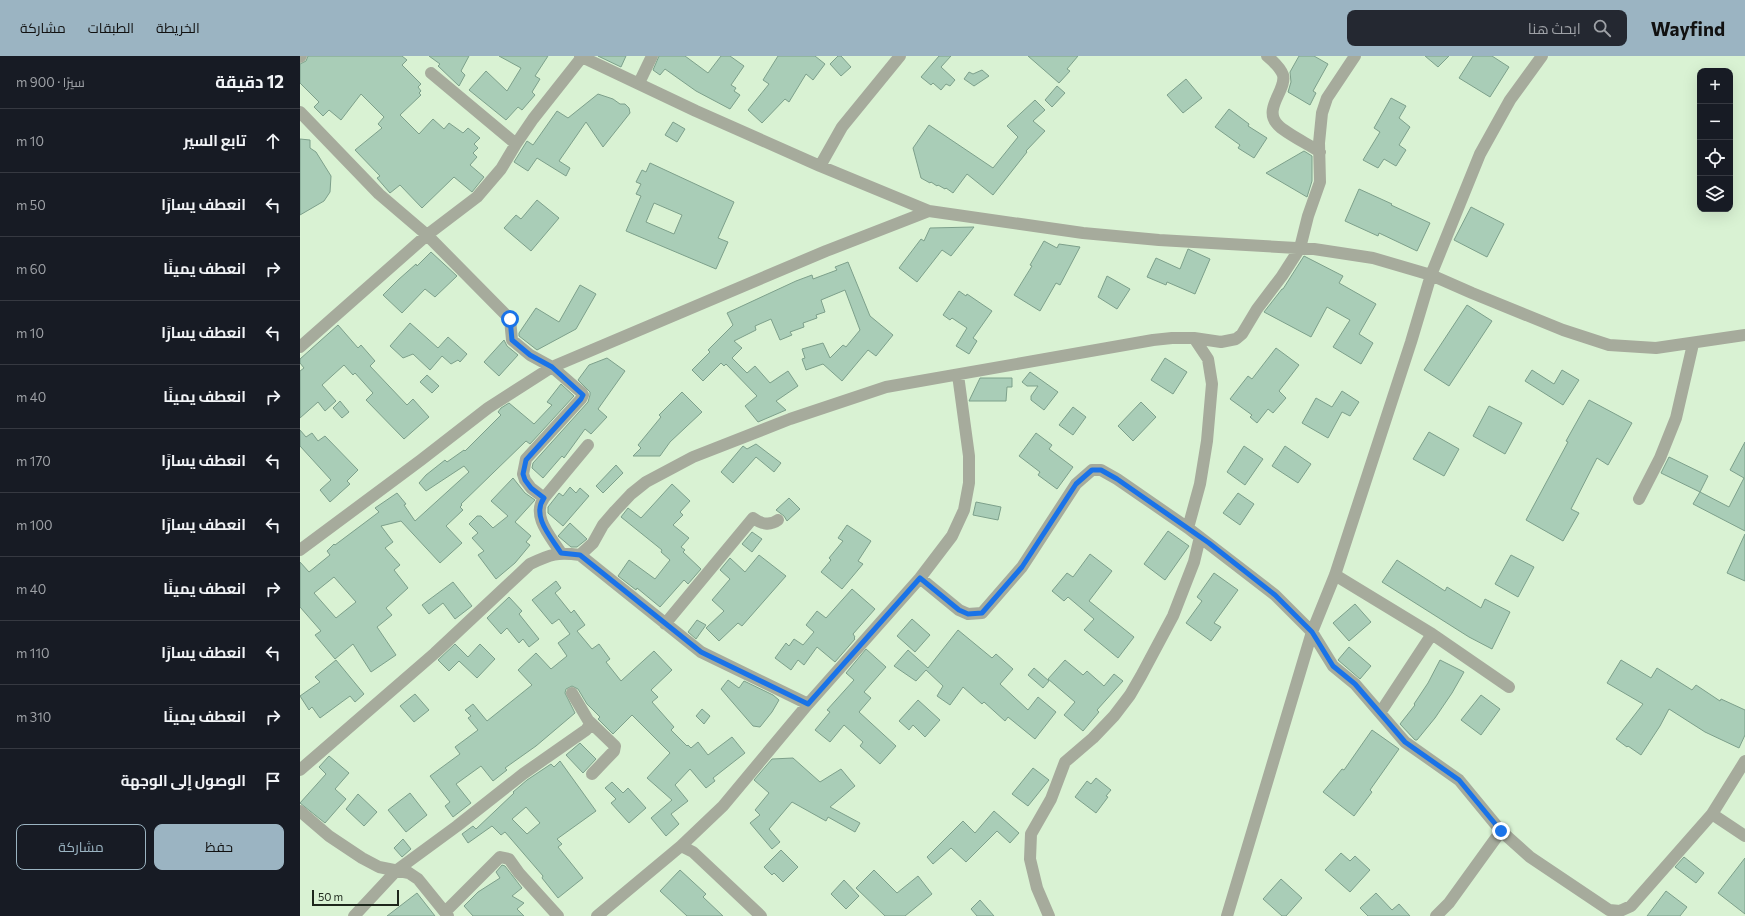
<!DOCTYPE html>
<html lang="ar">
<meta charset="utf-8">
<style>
:root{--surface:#171b24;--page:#242831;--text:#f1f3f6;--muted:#9ea1a6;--line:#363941;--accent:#9bb4c2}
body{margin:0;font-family:Commissioner,Cairo,sans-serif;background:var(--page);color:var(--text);direction:rtl}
.controls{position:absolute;right:12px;top:12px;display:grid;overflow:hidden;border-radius:8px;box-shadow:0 4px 16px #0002}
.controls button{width:36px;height:36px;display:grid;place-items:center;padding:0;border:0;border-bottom:1px solid var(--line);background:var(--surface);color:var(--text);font:20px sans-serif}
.scale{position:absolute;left:12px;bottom:10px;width:87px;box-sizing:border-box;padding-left:4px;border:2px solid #1e271c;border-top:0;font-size:11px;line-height:14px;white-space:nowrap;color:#1e271c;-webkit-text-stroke:3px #d9f2d3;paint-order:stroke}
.stop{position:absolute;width:12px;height:12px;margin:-9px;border:3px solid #1a73e8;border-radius:50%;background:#fff}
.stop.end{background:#1a73e8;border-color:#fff;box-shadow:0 1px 4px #0008}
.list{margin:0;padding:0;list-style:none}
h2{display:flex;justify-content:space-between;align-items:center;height:52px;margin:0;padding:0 16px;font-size:17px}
h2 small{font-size:13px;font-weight:400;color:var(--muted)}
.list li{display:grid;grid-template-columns:26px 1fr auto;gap:12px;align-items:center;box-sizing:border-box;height:64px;padding:0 16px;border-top:1px solid var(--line)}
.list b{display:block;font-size:15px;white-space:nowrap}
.list em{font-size:13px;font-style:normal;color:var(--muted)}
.actions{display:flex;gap:8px;padding:12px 16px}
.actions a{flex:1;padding:9px 0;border:1px solid var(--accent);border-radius:8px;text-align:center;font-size:14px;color:var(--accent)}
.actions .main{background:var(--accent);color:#111}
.icon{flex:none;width:22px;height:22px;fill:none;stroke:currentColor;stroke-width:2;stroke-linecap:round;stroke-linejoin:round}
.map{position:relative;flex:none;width:1445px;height:860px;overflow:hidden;direction:ltr}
header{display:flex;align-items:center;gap:24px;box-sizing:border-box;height:56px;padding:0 20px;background:var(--accent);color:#111}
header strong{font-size:19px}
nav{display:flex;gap:22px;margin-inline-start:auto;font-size:14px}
.search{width:280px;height:36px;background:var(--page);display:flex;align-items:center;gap:10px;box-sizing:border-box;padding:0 14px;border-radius:8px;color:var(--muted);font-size:15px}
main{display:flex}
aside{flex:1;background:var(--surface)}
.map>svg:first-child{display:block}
.building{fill:#a9cdb7;stroke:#7da08b;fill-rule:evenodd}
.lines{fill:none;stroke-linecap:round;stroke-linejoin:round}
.minor{stroke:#a6ab9c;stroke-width:12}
.route{stroke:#1a73e8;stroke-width:5}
</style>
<header>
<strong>Wayfind</strong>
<div class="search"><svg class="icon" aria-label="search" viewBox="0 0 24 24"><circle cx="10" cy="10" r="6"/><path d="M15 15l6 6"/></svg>ابحث هنا</div>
<nav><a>الخريطة</a><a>الطبقات</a><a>مشاركة</a></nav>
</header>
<main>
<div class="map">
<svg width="1445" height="860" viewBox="0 0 1445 860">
<rect width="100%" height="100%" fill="#d9f2d3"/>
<path class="building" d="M8 0H102L107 4 102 9 121 28 118 31 121 35 119 37 121 39 100 59 119 78 133 63 144 73 149 67 163 77 168 72 180 82 174 88 178 92 173 97 177 101 170 109 184 121 172 136 154 121 122 152 100 129 90 137 77 122 80 120 55 94 82 72 78 68 84 61 61 38 41 64 29 54 23 60 14 51 19 46 0 27V8L6 5Z
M129 0H169L161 15 165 19 159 30 138 10 140 8Z
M199 0H248L235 20 240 23 232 36 235 39 222 54 218 51 206 64 169 34 186 15 207 35 221 12Z
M298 0H326L321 11Z
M359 0H385L408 17 421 0H430L444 10 431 29 436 32 434 35 440 39 430 53 396 35 365 13 360 19 353 14Z
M478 0H515L525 8 513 24 506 18 489 46 485 43 462 67 448 54 469 28 463 24Z
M538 0H541L551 11 541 20 530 8Z
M639 0H651L641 11 655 24 650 30 646 28 641 34 633 27 631 29 621 21Z
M728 0H778L767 13 770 15 759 27Z
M999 0H1014L1028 8 1013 35 1016 37 1010 49 988 36 991 26 990 16Z
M1125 0H1149L1138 11Z
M1173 0H1192L1209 11 1190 41 1159 22Z
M682 14 689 20 674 30 664 23 669 16 673 18Z
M886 23 902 42 883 57 867 39Z
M757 30 765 37 752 51 745 44Z
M298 38 313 43 320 48H325L329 52 330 57 303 91 286 66 259 105 270 112 266 120 237 102 228 115 214 106 227 85 233 89 257 55 268 62Z
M1091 42 1106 50 1099 62 1110 71 1099 89 1106 94 1096 110 1084 103 1078 112 1063 104 1080 76 1074 72Z
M735 44 745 54 733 65 745 75 726 95 727 96 693 139 667 118 653 137 646 132 645 133 638 129 637 130 631 126 630 127 621 122 613 92 629 69 693 112 718 81 707 70Z
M929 53 949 68 948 70 967 82 954 102 938 92 940 89 915 71Z
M373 66 385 73 377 86 365 79Z
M0 83 10 84V92L16 96 31 120 30 136 24 145 0 159Z
M1004 95 1012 100V125L1007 141 966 117Z
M350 107 434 146 418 182 428 186 416 213 326 175 341 140 336 138 341 128 336 126 342 114 346 116ZM354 147 382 159 374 178 346 166Z
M1059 133 1092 148 1091 149 1130 167 1117 195 1079 177 1078 180 1045 165Z
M237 144 259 162 231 195 204 172 216 159 221 163Z
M1171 151 1204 168 1187 201 1154 184Z
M674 171 651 200 642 194 617 226 599 212 621 183 624 185 630 172Z
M744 185 757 192 759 188 780 191 760 229 756 227 740 255 714 239 732 210 730 209Z
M888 193 910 203 895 238 867 226 866 229 847 221 856 202 880 213Z
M131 196 157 220 135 241 125 233 102 257 83 239 98 224 116 208 117 210Z
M1004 200 1043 220 1039 227 1076 248 1059 278 1073 287 1061 308 1033 291 1050 264 1027 251 1011 281 964 256 982 233H983Z
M548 206 570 260 593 279 576 300 568 294 542 325 523 308 506 314 502 303 505 302 502 293 523 287 530 302 543 289 546 291 560 274 545 234 521 244 525 256 516 259 517 262 503 267 504 271 490 276 492 279 480 284 471 263 455 270 456 274 434 285 442 292 432 302 447 317 455 310 470 327 488 315 498 330 476 345 486 354 458 366 445 350 457 340 426 308 424 310 421 307 403 325 392 314 410 296 408 294 433 269 427 257 496 225 512 219 513 223 537 214 535 211Z
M807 220 830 233 817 253 798 241Z
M280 229 296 238 276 273 237 294 219 280V277L236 252 259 266Z
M659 235 666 240 667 238 692 255 673 282 677 285 669 298 656 290 667 272 652 262 650 264 643 259Z
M1167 249 1192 265 1149 330 1124 314Z
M110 267 138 292 148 281 167 298 160 306 158 304 151 308 142 300 130 314 113 298 103 302 90 290Z
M38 269 58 292 61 289 75 305 70 310 107 349 113 343 129 361 104 383 66 344 73 337 55 317 53 319 44 309 22 329 36 345 25 355 18 346 0 362V315L4 312 0 307V303Z
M204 284 207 290 218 299 199 320 184 306Z
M976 292 999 309 979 335 986 342 973 357 968 353 957 367 950 361 952 359 930 343 948 320 952 323Z
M307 302 325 315 298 353 307 361 291 378 285 373 264 402 262 400 243 422 232 412 233 407 288 346 290 339V336L278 324 289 309Z
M865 302 887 316 873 338 851 324Z
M1232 314 1254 328 1262 314 1279 324 1263 349 1225 325Z
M730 316 758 336 744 354 731 344V340L738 330H727L722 326Z
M127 319 139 330 132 337 120 326Z
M680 322H712V331H707L706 345H669Z
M261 328 274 340 230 388 226 385 161 448 162 449 160 451 163 454 146 470 162 487 140 507 101 465 81 470 93 486 85 492 100 509 94 514 108 532 86 552 92 559 77 571 96 599 71 616 53 588 35 603 15 579 21 575 0 551V506L9 516 30 499 27 495 34 488 35 489 79 456 75 452 97 437 106 448 104 449 115 465 169 416 164 410 126 435 119 427 126 419 145 404 147 406 164 394 165 395 201 359 198 356 201 352 209 347 234 368 252 349 247 346ZM34 521 56 546 36 562 14 537Z
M1042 335 1059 346 1050 360 1042 356 1028 382 1002 367 1016 342 1032 351Z
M382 336 402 356 370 386 360 400H333L341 392 338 389 361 361 359 359Z
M1289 344 1332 367 1308 409 1297 402 1271 453 1279 457 1263 485 1226 464 1268 386 1266 385Z
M40 345 49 356 42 362 33 352Z
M841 346 856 361 833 385 818 370Z
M1189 350 1222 367 1205 398 1173 380Z
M773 351 786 361 773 379 759 369Z
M0 374 6 381 12 377 18 385 25 380 58 414 47 425 50 428 30 446 20 434 31 424 0 390Z
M1129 376 1159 393 1144 420 1113 403Z
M736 377 752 389 749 393 773 411 757 433 738 419 740 416 719 400Z
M1445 386V475L1393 448 1400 436 1429 451 1444 422 1430 414Z
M456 388 481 407 474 416 456 401 433 427 421 416 443 390 447 393Z
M944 390 963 403 945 429 927 416Z
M985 390 1011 408 998 427 972 410Z
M1369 401 1408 420 1400 436 1361 417Z
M316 409 323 417 303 437 296 430Z
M213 422 225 437 235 444 215 466 231 480 226 486 230 489 215 507 196 523 178 499 184 495 172 482 178 477 169 468 177 460H181L193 472 208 460 191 445Z
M372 428 390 445 380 456 383 459 373 469 389 482 381 491 385 494 383 496 401 513 388 528 384 524 360 551 337 532 336 534 318 520 329 504 355 523 370 504 361 496 362 494 321 461 328 452 341 462Z
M270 431 276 437 280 432 289 440 263 470 248 457V451L259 437 263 440Z
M938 437 954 448 940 469 923 457Z
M489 442 500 453 487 465 484 460 476 454Z
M676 446 701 451 698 464 673 459Z
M270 467 287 483 277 491H271L258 480Z
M547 469 571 485 558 505 563 508 542 533 521 516 531 504 529 502 543 485 538 482Z
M868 475 889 490 865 524 844 508Z
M452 476 462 483 452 496 442 488Z
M1445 478V525L1427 517Z
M790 498 812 515 789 545 834 581 818 602 784 574 794 563 768 541 764 545 752 535 767 517 773 521Z
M459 499 486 520 442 570 438 567 419 585 406 572 424 555 412 544 430 523 420 514 430 502 445 516Z
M1211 499 1234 511 1218 541 1195 528Z
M1097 504 1145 535 1147 531 1181 552 1185 543 1210 556 1192 593 1169 581 1082 526Z
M914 517 938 534 914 567 921 571 911 585 886 567 902 545 897 541Z
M256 525 261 532 255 537 271 557 274 554 285 569 277 575 292 593 299 588 310 603 306 606 321 625 354 595 372 614 351 634 358 641 352 646 374 671 371 674 387 690 388 689 391 692 398 686 408 699 432 681 445 697 413 722 415 725 406 732 390 713 375 729 388 745 371 758 379 768 366 780 351 762 372 744 347 722 370 697 332 659 313 678 298 663 300 661 287 648 278 633 272 630 266 633 265 637 275 657 236 690 205 712 207 714 193 725 181 710 156 728 171 747 153 761 145 750 150 746 130 720 160 698 155 691 178 674 168 662 171 660 165 654 173 648 187 665 232 629 218 614 236 597 251 613 267 600 258 587 270 578 259 563 252 568 232 544Z
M153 526 172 550 155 563 143 547 129 558 122 549Z
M552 533 575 553 553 578 555 581 554 582 555 583 535 606 517 591 504 609 498 604 491 614 475 602 486 587 489 590 494 583 503 589 514 576 506 569 517 555 526 562Z
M209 541 222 555 219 558 239 583 229 591 223 583 219 587 207 572 201 578 187 562Z
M1055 548 1071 566 1049 585 1033 567Z
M612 563 630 579 615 596 597 580Z
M397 564 406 569 396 583 388 576Z
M658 574 692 602 696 598 713 613 700 628 728 654 738 641 756 656 735 683 708 661 705 665 684 646 682 648 663 631 650 649 637 640 643 630 626 614 616 625 594 610 608 594 628 612Z
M155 588 168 601 180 588 195 603 177 622 159 605 149 615 138 604Z
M1049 591 1071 610 1060 623 1038 604Z
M566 593 586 611 564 636 571 642 559 656 596 690 580 708 560 690 563 686 544 669 530 686 515 674 530 656 527 654 554 624 546 617Z
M36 604 64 638 55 646 50 640 20 662 12 651 9 654 0 640 20 626 15 621Z
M765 604 783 619 787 615 804 630 814 618 823 625 797 654 799 656 783 675 764 659 775 646 748 623Z
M1140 604 1164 616 1152 637 1135 662 1117 684H1115L1100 668 1115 649 1114 648 1128 627Z
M1321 604 1351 622 1357 612 1392 634 1396 629 1420 645 1421 643 1445 654V679L1439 692 1405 676 1369 653 1360 670 1341 699 1328 690 1327 691 1316 683 1343 648 1307 627Z
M734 612 749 625 743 632 728 619Z
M428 624 439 632 444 625 473 639 479 644 472 656 460 671 453 670 421 633Z
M115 638 129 654 114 666 100 650Z
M1181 639 1200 653 1181 679 1161 664Z
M618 644 640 664 625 681 613 669 609 674 599 665Z
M402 653 410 660 404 668 396 660Z
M1072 674 1099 693 1070 734 1072 736 1054 760 1023 736 1042 713 1044 714Z
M280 687 296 703 283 717 266 699Z
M29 700 49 717 35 733 46 743 25 767 0 747 26 718 19 711Z
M493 702 520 726 541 713 555 730 530 751 560 767 555 776 528 761 526 765 492 746 469 773 480 786 472 793 450 767 460 759 455 754 469 737 454 724 472 703Z
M260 705 296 755 257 783 262 788 258 791 283 822 258 842 242 822 243 820 205 776 201 779 192 770 168 787 162 778 173 770 176 773 214 737 213 736 227 724 251 708 254 711ZM226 751 240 767 227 778 212 763Z
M733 712 749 724 728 750 712 738Z
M796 722 811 734 806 740 808 741 796 757 775 741 787 725 791 728Z
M312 726 323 737 328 732 346 752 329 767 311 747 316 743 305 732Z
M110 737 127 759 106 776 88 754Z
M58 738 77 756 64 770 46 753Z
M694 755 719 777 710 787 697 775 666 806 651 792 633 808 627 801 663 765 675 777Z
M103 783 111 793 102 801 94 792Z
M481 794 498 811 483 826 474 817 472 819 464 811Z
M1041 797 1050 805 1055 800 1070 814 1050 836 1025 814Z
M1384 801 1404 817 1396 827 1375 811Z
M1445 802V858L1418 837Z
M202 809 205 810 222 832 212 840 224 847 217 853 224 860H173L164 850 178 836 200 822 196 816Z
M380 814 406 838 403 841 423 860H387L360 835Z
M574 814 597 837 618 820 632 838 605 860H585L556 832Z
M981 823 1002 842 986 860H982L963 843Z
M544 824 559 840 546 853 531 838Z
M1366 835 1387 851 1380 860H1347Z
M117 837 135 860H87Z
M1076 837 1092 854 1099 848 1110 860H1068L1060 852Z
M680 844 694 860H677L671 853Z"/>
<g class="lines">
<path class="minor" d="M280 0 396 55 520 110 629 155 783 177 859 184 1014 193 1073 202 1131 219 1172 237 1263 274 1309 289 1356 292 1445 279
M967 0C973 5 980 11 983 19 987 34 962 53 978 69 985 77 1010 89 1020 96
M0 1 1 0
M131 17 216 88
M339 27 352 0
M0 56 79 138 127 179 210 263 212 284 230 299 252 311 282 337 283 339 281 343 226 403 223 418 225 424 231 432 244 442
M520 110 542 71 600 0
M0 291 127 179 177 141 201 113 216 88 233 63 282 1
M1339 443 1360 402 1376 362 1393 288
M888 472 975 539 1012 576 1033 610 1055 628 1105 686 1159 724 1201 775
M0 494 121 404 188 352 252 311 526 195 629 155
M261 497C251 481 231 460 244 442L288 389
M280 499 293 487 303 469 315 455 331 438 346 426 393 401 490 363 586 331 853 284 872 282H894
M1035 519 1132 578 1209 631
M620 522 652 480 664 454 669 427V400L658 319
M365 568 453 462C461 468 470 470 478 464
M272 637 288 664 315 690 314 695 292 718
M1080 657 1132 578
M0 714 135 597 230 508C251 498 257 496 280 499L401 596 508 648 620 522 659 554 668 558 682 557 722 511 776 428 792 414H801L817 423 888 472 900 428 907 385 912 328 908 303 894 282 921 286 936 283 942 278 957 253 982 220 1000 192 1008 160 1020 126 1019 87 1022 57 1027 42 1055 0
M0 755 29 780 62 802 79 811 109 817 118 823 148 860
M1412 758 1445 780
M381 790 393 796 461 860
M145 856 200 801 209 803 219 817 258 860
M54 860 97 814 157 770 223 718 286 674 291 667
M297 860 381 790 423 750 508 648
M749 860 737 832 730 803 731 778 751 743 765 706 793 682 814 660 830 639 841 620 873 560 894 506 900 481
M927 860 1012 576 1035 519 1111 286 1131 219 1180 98 1210 44 1242 0
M1136 860 1149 847 1201 775 1230 801 1309 854 1320 855 1331 850 1412 758 1445 705"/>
</g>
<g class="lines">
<path class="route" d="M210 263 212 284 230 299 252 311 283 339 281 343 226 404 223 418 225 424 231 432 244 442C231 460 251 481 261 497L280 499 401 596 508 648 620 522 659 554 668 558 682 557 722 511 776 428 792 414H801L817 423 909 487 975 539 1012 576 1033 610 1055 628 1105 686 1159 724 1201 775"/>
</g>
</svg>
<div class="controls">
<button>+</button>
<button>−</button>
<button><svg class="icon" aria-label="locate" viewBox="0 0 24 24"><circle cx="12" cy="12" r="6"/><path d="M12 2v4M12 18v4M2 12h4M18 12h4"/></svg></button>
<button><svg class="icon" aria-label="layers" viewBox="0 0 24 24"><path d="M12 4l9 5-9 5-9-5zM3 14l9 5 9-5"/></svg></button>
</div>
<div class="scale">50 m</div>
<div class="stop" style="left:210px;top:263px"></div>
<div class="stop end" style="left:1201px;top:775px"></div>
</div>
<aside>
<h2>12 دقيقة<small>سيرًا · 900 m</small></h2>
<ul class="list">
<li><svg class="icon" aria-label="ahead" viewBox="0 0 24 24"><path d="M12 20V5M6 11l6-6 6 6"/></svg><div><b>تابع السير</b></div><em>10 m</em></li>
<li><svg class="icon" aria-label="left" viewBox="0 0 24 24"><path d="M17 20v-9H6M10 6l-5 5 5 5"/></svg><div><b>انعطف يسارًا</b></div><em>50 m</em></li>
<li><svg class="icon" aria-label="right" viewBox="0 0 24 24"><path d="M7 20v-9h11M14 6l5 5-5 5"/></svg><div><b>انعطف يمينًا</b></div><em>60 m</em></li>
<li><svg class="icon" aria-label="left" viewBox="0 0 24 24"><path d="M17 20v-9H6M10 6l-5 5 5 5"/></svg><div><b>انعطف يسارًا</b></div><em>10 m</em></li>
<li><svg class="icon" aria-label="right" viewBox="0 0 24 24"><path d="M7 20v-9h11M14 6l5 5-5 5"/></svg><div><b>انعطف يمينًا</b></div><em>40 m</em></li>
<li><svg class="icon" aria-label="left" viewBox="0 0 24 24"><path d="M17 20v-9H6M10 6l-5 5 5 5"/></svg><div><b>انعطف يسارًا</b></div><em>170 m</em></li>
<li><svg class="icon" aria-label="left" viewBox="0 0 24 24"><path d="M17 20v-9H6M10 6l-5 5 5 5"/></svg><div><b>انعطف يسارًا</b></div><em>100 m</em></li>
<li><svg class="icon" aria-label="right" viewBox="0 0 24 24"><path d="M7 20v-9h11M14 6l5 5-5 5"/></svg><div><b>انعطف يمينًا</b></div><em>40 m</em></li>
<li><svg class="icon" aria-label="left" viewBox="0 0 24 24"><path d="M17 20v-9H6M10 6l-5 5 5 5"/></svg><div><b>انعطف يسارًا</b></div><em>110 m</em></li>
<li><svg class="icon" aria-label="right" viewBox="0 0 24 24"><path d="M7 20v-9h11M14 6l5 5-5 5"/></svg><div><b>انعطف يمينًا</b></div><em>310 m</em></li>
<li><svg class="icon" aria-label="arrive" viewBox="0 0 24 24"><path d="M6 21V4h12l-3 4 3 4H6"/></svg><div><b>الوصول إلى الوجهة</b></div></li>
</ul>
<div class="actions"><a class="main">حفظ</a><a>مشاركة</a></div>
</aside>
</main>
